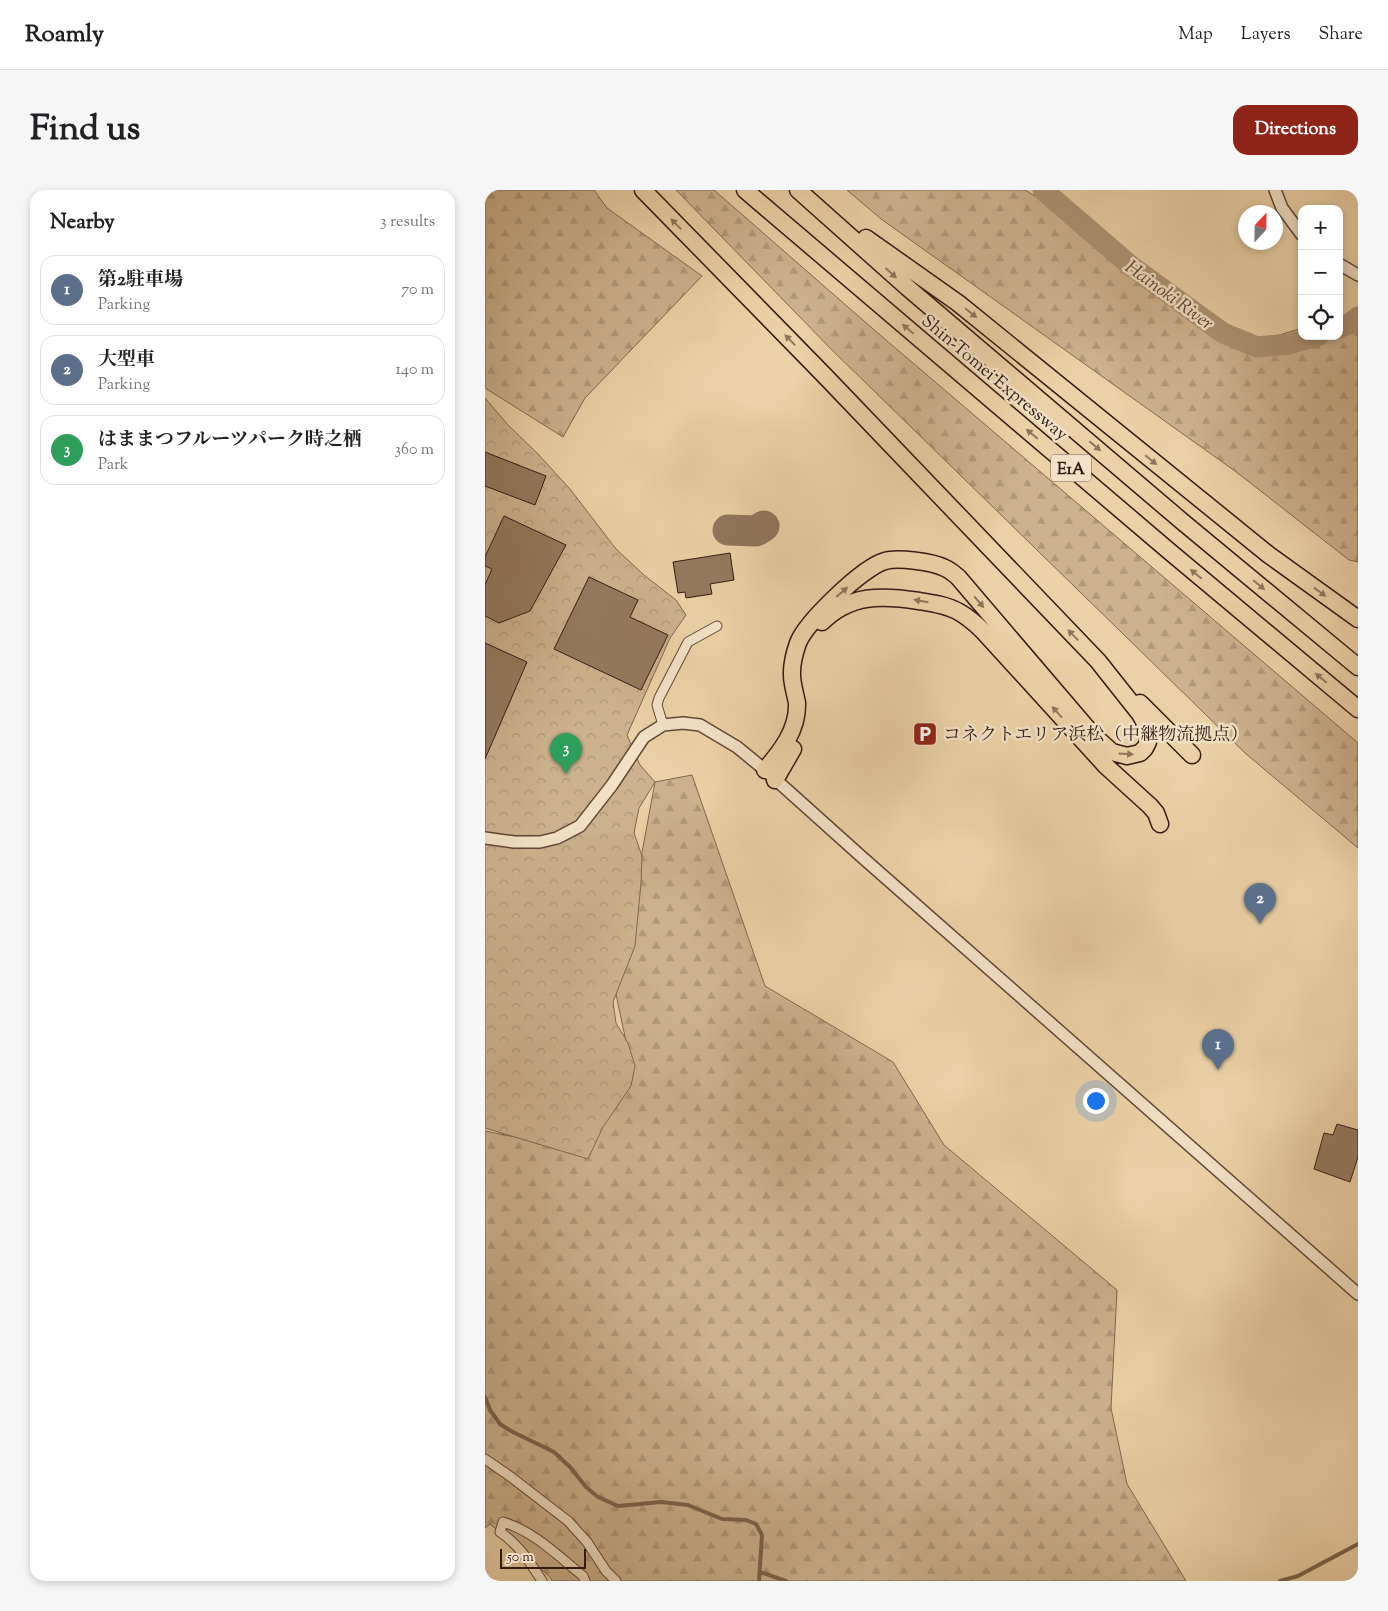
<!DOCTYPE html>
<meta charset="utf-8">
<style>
:root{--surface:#fff;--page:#f6f6f6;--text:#202124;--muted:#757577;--line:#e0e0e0;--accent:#8f2418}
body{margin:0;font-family:"Sorts Mill Goudy","Noto Serif JP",serif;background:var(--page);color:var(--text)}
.controls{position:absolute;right:15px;top:15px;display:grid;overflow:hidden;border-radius:10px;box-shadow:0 2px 8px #0003}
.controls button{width:45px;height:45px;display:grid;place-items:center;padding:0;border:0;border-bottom:1px solid var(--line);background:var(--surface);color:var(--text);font:25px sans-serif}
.compass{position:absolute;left:753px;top:15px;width:45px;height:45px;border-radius:50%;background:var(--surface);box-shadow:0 2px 8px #0003;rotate:22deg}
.scale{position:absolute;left:15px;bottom:12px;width:86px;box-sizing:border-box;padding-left:5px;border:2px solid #331b12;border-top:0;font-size:14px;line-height:18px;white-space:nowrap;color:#331b12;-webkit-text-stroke:4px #f2e1c6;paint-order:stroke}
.you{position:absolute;left:610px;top:910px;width:18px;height:18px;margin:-12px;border:4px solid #fff;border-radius:50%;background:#1a73e8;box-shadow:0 0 0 8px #1a73e833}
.badge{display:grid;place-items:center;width:32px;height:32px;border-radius:50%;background:var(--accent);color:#fff;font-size:16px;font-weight:700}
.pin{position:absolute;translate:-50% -41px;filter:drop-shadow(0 1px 2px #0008)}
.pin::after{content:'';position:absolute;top:26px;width:18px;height:15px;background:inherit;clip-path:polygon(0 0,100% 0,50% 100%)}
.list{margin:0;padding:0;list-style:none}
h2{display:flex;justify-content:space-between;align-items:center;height:65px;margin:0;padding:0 20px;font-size:21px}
h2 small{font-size:16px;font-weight:400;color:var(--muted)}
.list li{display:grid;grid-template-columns:32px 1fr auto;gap:15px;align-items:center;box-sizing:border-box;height:70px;margin:0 10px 10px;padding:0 10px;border:1px solid var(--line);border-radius:15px}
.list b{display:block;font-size:19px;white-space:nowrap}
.list p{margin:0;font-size:16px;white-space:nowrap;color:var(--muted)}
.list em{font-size:16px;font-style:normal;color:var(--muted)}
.icon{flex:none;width:28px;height:28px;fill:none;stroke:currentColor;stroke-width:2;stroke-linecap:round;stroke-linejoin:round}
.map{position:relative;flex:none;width:873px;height:1391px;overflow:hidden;border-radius:15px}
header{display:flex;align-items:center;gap:30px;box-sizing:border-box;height:70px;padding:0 25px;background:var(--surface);border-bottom:1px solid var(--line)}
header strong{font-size:24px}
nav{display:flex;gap:28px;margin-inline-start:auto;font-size:18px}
.intro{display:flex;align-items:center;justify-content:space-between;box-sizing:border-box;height:120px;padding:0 30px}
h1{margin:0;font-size:35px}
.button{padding:12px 22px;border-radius:15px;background:var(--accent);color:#fff;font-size:18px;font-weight:700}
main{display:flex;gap:30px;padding:0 30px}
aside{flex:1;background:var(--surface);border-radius:15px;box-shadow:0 2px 8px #0003}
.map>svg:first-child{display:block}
.forest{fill:url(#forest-firs);stroke:#806650}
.park{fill:url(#park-crowns);stroke:#806650}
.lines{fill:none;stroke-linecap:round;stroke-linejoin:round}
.stream{stroke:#7c634d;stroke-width:4}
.river{stroke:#ac9374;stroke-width:21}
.taxiway{stroke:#8f765c;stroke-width:31}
.building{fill:#937a5f;stroke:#331b12}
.minor-casing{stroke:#614837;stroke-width:11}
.tertiary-casing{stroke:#614837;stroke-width:14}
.motorway-casing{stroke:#331b12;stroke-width:19}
.minor{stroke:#f2e1c6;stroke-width:9}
.tertiary{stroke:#f2e1c6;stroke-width:11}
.motorway{stroke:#ebd1a7;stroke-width:16}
.oneway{fill:#8f765c}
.labels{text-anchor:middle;stroke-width:5;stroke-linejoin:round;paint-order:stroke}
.shield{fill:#f2e1c6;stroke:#6c5648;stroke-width:1}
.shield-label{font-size:16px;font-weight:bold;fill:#331b12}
.street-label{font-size:18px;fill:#331b12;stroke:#f2e1c6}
.poi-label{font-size:18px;fill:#331b12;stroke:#f2e1c6;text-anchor:start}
.water-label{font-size:19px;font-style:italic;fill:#5d4534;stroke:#f2e1c6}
</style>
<header>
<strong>Roamly</strong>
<nav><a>Map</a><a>Layers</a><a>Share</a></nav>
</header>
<div class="intro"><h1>Find us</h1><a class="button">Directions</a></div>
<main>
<aside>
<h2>Nearby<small>3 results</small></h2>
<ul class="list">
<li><span class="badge" style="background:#5c6f8a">1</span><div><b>第2駐車場</b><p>Parking</p></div><em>70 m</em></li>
<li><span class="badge" style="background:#5c6f8a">2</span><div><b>大型車</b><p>Parking</p></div><em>140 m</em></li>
<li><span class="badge" style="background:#2e9e5b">3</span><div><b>はままつフルーツパーク時之栖</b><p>Park</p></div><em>360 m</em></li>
</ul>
</aside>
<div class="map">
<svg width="873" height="1391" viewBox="0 0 873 1391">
<defs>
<pattern id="forest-firs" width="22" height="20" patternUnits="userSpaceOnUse" patternTransform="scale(1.25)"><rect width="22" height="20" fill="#ccb28e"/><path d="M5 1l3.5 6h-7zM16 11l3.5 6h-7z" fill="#b09879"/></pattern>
<pattern id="park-crowns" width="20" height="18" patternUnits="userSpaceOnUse" patternTransform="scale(1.25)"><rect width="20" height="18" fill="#ccb28e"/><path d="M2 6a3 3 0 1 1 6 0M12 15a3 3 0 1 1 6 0" fill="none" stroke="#b09879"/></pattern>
</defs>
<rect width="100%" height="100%" fill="#ebd1a7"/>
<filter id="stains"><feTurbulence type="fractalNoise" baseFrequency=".004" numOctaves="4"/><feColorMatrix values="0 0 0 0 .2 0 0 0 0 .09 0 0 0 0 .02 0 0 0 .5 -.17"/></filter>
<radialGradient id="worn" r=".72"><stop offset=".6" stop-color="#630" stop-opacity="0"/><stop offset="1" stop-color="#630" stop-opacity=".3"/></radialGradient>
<path class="forest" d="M0 0H109L122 18 217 86 100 208 78 247 0 198Z
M191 0H229L387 138 873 553V658L760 563 346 159Z
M362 0H540L633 58 745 138 772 152 817 138V146H854V128L873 124V372L864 370 750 281 396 29Z
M207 585 280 796 408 872 459 955 632 1100 626 1218 642 1294 701 1391H67L66 1388 5 1334 0 1338V941L100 961 148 885 131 804 170 592Z"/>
<path class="park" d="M0 208 23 235 52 263 85 299 131 359 159 385 191 410 201 425 185 448 142 545 155 575 170 592 154 618 149 643 157 666 156 693 150 756 128 812 131 833 143 853 150 876 146 896 118 937 103 969 0 938Z"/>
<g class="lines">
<path class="stream" d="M0 1207 5 1220 15 1234 26 1241 69 1262 85 1277 101 1297 113 1307 133 1316 176 1312 203 1315 237 1329 261 1330 271 1334 277 1345 274 1391
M275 1382 301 1391
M795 1391 813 1386 873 1354"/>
<path class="river" d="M558 0 646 76 738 143 772 157 804 154 833 146
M854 138 864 134 873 127"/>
<path class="taxiway" d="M243 340 271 341 279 336"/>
</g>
<path class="building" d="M0 262 61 286 50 315 0 296Z
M19 326 81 355 45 421 14 433 0 426V395L7 379 0 376V367Z
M245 363 249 390 225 394 227 404 201 408 200 402 193 403 188 372Z
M104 387 153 410 145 427 183 445 156 500 69 459Z
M0 453 42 472 0 569Z
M852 934 873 940V967L865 992 829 979 839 943 848 945Z"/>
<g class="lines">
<defs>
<path id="minor" d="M178 535 172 515 174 508 203 452 232 436
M0 1269 26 1287 83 1331 102 1352 121 1381 131 1391
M57 1391C45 1372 33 1354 15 1342L18 1332C50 1342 73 1366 98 1386L100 1391"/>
<path id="tertiary" d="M790 0 797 18 817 45
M854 74 873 85
M0 648 29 652H55L72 648 95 636 127 595 159 547 178 535 198 533 215 535 252 557 280 580 378 668 873 1104"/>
<path id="motorway" d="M158 0 339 185 613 471 655 524 662 537 663 544V552L660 558 655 563 642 566 627 562 607 544 473 387C469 384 465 380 460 378 448 372 413 367 400 371 378 377 321 432 313 453 308 467 305 480 308 494 309 501 311 507 312 513 313 540 296 561 280 580
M260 0 684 361 873 519
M313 0 423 98 699 333 873 477
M381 48 473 113 784 365 873 429
M337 432C365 404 397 405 434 411 447 413 462 415 474 422 483 427 491 434 498 441L621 576 665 616 671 623 675 634
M655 513 707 565
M290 590 308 559"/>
</defs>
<use href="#minor" class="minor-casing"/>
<use href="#tertiary" class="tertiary-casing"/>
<use href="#motorway" class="motorway-casing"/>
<use href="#minor" class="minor"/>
<use href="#tertiary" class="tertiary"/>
<use href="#motorway" class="motorway"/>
</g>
<defs><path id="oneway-solid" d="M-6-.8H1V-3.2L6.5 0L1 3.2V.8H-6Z" transform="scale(1.25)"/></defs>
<g class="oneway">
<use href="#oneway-solid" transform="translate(191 34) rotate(-134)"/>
<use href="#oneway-solid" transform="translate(406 83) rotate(42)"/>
<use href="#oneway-solid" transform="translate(486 123) rotate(39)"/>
<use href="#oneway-solid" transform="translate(423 139) rotate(-140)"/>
<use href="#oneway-solid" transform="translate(305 150) rotate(-134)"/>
<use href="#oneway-solid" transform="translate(547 244) rotate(-140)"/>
<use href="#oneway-solid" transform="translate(610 256) rotate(40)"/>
<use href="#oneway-solid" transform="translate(666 270) rotate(39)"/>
<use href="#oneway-solid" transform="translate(711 384) rotate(-140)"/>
<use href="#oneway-solid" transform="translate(774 395) rotate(40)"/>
<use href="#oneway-solid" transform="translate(357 402) rotate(-40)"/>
<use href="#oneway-solid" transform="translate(835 402) rotate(36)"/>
<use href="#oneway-solid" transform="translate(436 411) rotate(-170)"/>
<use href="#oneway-solid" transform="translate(494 412) rotate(49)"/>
<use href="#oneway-solid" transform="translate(588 445) rotate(-134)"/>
<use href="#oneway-solid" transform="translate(836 488) rotate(-140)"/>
<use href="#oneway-solid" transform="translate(572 522) rotate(-132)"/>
<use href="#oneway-solid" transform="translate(641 564) rotate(4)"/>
</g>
<defs>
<symbol id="parking-square" viewBox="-11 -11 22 22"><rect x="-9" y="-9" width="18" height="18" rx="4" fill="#8f2418" stroke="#f2e1c6"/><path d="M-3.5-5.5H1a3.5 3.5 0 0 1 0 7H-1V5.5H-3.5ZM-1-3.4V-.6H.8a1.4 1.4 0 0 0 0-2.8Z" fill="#fff"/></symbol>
</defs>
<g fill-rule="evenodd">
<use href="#parking-square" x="426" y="530" width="28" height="28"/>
</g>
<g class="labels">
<rect class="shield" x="566" y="264.5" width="40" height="27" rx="4"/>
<g class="shield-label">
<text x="586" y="284">E1A</text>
</g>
<g class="street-label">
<text transform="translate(510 187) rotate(40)" y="6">Shin-Tomei Expressway</text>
</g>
<g class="poi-label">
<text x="458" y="550">コネクトエリア浜松（中継物流拠点）</text>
</g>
<g class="water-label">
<text transform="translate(685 104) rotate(36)" y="7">Hainoki River</text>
</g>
</g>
<rect width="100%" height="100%" filter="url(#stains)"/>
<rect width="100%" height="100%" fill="url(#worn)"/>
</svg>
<div class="controls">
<button>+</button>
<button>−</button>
<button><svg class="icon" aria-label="locate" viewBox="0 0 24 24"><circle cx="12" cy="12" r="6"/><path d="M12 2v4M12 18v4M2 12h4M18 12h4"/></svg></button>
</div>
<svg class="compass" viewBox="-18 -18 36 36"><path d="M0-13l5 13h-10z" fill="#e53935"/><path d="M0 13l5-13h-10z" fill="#757577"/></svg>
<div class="scale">50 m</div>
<div class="you"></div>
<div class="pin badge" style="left:733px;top:880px;background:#5c6f8a">1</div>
<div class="pin badge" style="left:775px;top:734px;background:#5c6f8a">2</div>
<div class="pin badge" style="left:81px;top:584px;background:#2e9e5b">3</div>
</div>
</main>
